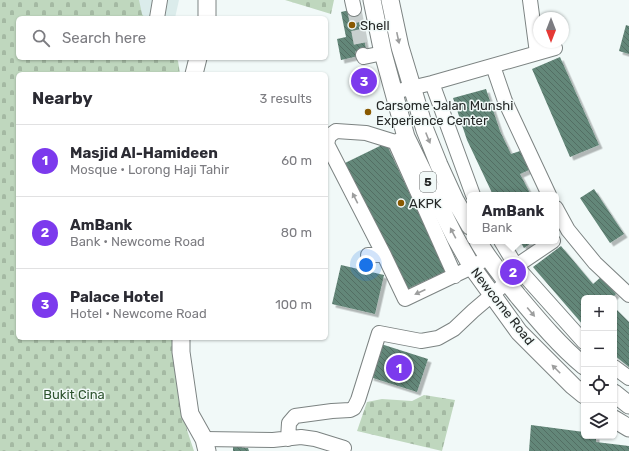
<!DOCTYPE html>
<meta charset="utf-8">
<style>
:root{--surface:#fff;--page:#f7f7f7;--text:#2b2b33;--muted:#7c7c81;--line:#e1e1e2;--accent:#7c3aed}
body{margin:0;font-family:Rubik,sans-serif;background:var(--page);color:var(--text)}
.controls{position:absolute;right:12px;bottom:12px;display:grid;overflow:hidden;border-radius:6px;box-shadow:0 1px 3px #0004}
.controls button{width:36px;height:36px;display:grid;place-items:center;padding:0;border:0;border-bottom:1px solid var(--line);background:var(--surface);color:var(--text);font:20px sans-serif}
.compass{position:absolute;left:533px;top:12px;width:36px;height:36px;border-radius:50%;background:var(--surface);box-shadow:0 1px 3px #0004;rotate:180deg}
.you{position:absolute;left:366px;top:265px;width:14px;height:14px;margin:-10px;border:3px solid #fff;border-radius:50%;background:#1a73e8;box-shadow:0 0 0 6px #1a73e833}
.badge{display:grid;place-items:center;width:26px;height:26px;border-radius:50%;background:var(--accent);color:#fff;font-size:13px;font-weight:700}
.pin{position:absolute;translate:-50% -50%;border:2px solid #fff;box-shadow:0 1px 4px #0006}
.popup{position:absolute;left:467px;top:192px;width:92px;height:52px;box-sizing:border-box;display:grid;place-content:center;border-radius:6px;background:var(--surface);filter:drop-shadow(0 1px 3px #0005);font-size:13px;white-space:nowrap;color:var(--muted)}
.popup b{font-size:15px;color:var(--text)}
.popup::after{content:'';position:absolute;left:50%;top:100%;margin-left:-8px;border:8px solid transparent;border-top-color:var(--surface)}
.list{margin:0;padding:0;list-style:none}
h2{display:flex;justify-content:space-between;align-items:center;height:52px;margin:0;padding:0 16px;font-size:17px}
h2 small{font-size:13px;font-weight:400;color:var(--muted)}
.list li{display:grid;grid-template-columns:26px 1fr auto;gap:12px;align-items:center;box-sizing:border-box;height:72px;padding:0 16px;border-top:1px solid var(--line)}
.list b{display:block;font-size:15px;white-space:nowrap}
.list p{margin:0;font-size:13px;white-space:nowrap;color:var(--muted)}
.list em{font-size:13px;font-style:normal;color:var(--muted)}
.icon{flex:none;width:22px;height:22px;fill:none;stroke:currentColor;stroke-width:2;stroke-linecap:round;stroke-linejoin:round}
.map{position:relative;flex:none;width:629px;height:451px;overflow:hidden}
.search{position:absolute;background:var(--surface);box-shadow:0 1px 3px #0004;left:16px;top:16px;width:312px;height:44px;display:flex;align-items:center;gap:10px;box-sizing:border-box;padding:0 14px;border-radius:6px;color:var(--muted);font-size:15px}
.panel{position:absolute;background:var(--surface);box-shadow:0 1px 3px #0004;left:16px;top:72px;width:312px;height:268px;border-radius:6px}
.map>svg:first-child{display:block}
.built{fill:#dbeceb}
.cemetery{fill:url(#cemetery-stones)}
.building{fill:url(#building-back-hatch);filter:url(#shadow)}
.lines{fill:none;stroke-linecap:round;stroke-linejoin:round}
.minor-tunnel{stroke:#c8cfce;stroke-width:14;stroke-dasharray:14 7;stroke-linecap:butt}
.minor-casing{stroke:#7c8382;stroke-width:16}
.major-casing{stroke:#7c8382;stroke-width:19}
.minor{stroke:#fff;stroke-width:14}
.major{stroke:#fff;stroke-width:17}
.oneway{fill:#9d9e9e}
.poi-dot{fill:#895900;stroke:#f1f9f8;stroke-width:1.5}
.labels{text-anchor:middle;stroke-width:3;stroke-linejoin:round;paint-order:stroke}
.shield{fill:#f1f9f8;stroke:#626766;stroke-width:1}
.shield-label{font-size:12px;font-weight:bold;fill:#252827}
.poi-label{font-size:13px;fill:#252827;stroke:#f1f9f8;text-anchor:start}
.street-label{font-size:13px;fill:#252827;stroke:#f1f9f8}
.park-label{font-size:13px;fill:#2e542f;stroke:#f1f9f8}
</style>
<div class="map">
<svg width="629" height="451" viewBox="0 0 629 451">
<defs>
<pattern id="cemetery-stones" width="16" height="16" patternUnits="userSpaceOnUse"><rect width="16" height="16" fill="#bfd7be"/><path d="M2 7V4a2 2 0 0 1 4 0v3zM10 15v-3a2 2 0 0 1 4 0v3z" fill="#a4b9a3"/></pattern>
<pattern id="building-back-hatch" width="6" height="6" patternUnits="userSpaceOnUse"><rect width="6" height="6" fill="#648779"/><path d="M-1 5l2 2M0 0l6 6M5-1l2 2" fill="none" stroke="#526e63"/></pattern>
<filter id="shadow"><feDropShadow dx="3.5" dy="3.5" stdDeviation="0" flood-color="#0004"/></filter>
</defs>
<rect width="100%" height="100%" fill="#f1f9f8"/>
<path class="built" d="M130 0H179L175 18H132Z"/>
<path class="cemetery" d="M0 0H139L142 14 145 18H18V58H176L178 61 180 74H18V338H173L174 351 187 430 194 451H0Z
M285 0H334L331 14Z
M424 395 455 400 442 451 357 431 367 402 382 399 412 401Z"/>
<path class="building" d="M358 8 367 54 341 60 337 39 346 37 341 12Z
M626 25 629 26V54L619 51Z
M560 57 599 145 570 157 532 69Z
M486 89 500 131 511 154 520 151 529 170 520 174 531 195H493L467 140 453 98Z
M386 143 446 271 405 290 345 163Z
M594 189 624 234 610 243 580 198Z
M520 241H534L524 248Z
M561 246 593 284 601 277 616 294 612 298H584V326L533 267Z
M341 265 384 275 375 314 332 304Z
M614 307 629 322V367L614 355Z
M381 344 428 359 417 392 370 377Z
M531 425 584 432V436H596V442L629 446V451H529Z
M233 442 241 443 242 448H248L249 451H233Z"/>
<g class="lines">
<path class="minor-tunnel" d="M354 9 363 55"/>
<defs>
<path id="minor" d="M352 0 354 9
M530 0 537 53
M157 18 160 0
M363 55 364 57 383 53
M493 66 505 101 549 195
M432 83 473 195
M394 92 432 83 555 48
M406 137 395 142 366 133 336 131 329 136 327 144 384 255 405 299 472 267 487 258
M395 142 455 276
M556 208 568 230 595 263 629 295
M501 241 516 266 584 342
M368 255H384
M516 266 553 241
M614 367 629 378
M204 439 273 440 301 437 315 439 344 448
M288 439 289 423 295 416 332 411 350 410 354 408 358 400 379 333 421 341 438 338 454 329 473 311 507 282"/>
<path id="major" d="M372 0 383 53 406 137 439 205 455 237 472 267 519 332 573 386 584 395
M390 0 400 47 425 130 439 165 455 200 470 226
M207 18V0
M194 74 198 58
M478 241C489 261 504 278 518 296 539 321 559 345 584 366
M181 338V352L190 414 204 439 207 451
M614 393 629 405
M614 419 629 428"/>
</defs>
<use href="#minor" class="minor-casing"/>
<use href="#major" class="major-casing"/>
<use href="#minor" class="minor"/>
<use href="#major" class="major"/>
</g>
<defs><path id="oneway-solid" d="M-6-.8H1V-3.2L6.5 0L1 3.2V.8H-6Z"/></defs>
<g class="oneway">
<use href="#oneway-solid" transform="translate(398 38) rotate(78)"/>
<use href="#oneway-solid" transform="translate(428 138) rotate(68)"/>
<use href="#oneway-solid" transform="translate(355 198) rotate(-117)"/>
<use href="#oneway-solid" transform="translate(453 233) rotate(-118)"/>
<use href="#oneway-solid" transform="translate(420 292) rotate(155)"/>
<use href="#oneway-solid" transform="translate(531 312) rotate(50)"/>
<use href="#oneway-solid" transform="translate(556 369) rotate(-135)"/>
</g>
<g class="poi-dot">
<circle cx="352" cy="25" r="4"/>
<circle cx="368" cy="112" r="4"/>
<circle cx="401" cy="203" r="4"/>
</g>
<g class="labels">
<rect class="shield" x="420" y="172" width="16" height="20" rx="3"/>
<g class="shield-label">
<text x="428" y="186">5</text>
</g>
<g class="poi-label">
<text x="360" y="30">Shell</text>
<text x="376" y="110">Carsome Jalan Munshi<tspan x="376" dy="15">Experience Center</tspan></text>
<text x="409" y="208">AKPK</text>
</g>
<g class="street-label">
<text transform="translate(503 306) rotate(52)" y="5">Newcome Road</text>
</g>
<g class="park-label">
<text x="74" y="399">Bukit Cina</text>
</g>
</g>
</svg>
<div class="controls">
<button>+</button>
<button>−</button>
<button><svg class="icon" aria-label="locate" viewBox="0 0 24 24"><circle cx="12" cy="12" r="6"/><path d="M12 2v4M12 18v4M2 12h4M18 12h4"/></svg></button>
<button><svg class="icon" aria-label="layers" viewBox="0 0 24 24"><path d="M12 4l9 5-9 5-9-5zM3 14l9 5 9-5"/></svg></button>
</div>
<svg class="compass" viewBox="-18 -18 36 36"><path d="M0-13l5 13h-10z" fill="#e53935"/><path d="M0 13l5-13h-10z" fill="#7c7c81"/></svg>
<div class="you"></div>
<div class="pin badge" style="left:399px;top:368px">1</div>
<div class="pin badge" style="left:513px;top:272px">2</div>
<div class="popup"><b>AmBank</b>Bank</div>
<div class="pin badge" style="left:364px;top:81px">3</div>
<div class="search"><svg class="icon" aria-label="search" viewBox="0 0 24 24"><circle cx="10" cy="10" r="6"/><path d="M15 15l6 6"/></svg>Search here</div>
<section class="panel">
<h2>Nearby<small>3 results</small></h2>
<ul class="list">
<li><span class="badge">1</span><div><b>Masjid Al-Hamideen</b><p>Mosque · Lorong Haji Tahir</p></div><em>60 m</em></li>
<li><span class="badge">2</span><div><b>AmBank</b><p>Bank · Newcome Road</p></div><em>80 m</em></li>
<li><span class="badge">3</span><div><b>Palace Hotel</b><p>Hotel · Newcome Road</p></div><em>100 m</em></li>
</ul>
</section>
</div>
